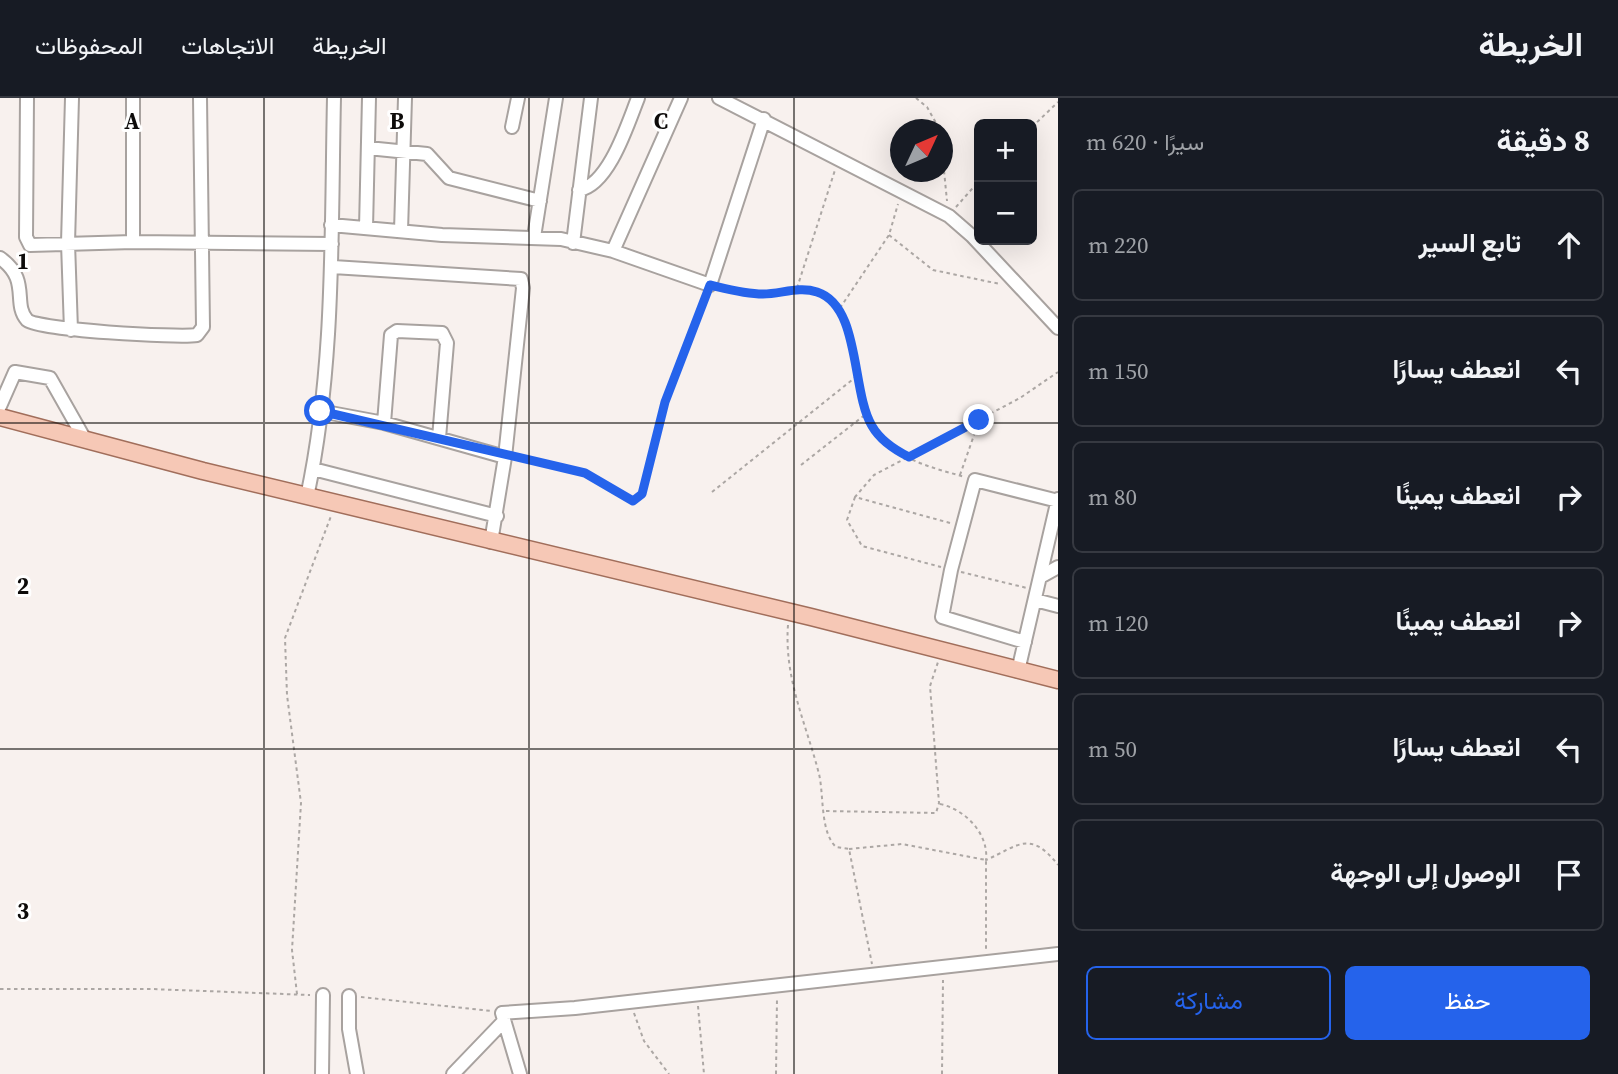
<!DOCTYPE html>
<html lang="ar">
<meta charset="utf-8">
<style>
:root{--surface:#171b24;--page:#242831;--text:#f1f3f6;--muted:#9ea1a6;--line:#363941;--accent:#2563eb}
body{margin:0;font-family:"Source Serif 4",Vazirmatn,serif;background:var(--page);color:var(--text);direction:rtl}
.controls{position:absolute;right:21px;top:21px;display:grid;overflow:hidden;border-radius:10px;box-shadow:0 7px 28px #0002}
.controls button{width:63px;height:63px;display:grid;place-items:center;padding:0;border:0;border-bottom:2px solid var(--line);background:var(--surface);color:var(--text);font:35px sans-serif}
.compass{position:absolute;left:890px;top:21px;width:63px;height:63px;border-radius:50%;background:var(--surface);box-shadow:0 7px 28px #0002;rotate:46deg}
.stop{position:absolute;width:21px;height:21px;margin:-16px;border:5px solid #2563eb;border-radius:50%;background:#fff}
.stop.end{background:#2563eb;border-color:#fff;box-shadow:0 2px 7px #0008}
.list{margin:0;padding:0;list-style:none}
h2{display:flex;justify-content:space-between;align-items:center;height:91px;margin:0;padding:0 28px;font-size:30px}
h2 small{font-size:23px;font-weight:400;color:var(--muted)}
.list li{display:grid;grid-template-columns:46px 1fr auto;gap:21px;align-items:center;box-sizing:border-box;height:112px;margin:0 14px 14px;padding:0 14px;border:2px solid var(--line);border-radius:10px}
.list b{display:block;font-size:26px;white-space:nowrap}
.list em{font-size:23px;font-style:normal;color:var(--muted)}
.actions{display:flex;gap:14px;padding:21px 28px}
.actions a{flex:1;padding:16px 0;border:2px solid var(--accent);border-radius:10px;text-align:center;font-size:24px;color:var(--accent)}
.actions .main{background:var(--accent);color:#fff}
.icon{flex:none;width:38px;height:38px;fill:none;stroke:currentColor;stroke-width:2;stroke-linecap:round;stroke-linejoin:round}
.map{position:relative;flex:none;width:1058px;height:976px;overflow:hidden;direction:ltr}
header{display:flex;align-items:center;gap:42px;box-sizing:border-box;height:98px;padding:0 35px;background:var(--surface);border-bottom:2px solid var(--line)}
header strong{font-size:33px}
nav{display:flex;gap:38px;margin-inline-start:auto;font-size:24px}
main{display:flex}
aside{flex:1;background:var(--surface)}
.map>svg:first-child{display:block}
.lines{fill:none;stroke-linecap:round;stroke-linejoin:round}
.minor-casing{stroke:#a8a29f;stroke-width:16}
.major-casing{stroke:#a16e5b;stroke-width:19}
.path{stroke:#aca7a4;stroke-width:2;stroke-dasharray:3.5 3.5;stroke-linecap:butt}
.minor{stroke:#fff;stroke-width:12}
.major{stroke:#f6c8b6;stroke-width:16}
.route{stroke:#2563eb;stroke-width:9}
.grid{fill:none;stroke:#0d0b0a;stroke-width:2;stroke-opacity:0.55}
.grid-label{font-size:23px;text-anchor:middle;font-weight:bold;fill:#0d0b0a;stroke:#fff;stroke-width:6;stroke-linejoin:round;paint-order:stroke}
</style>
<header>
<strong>الخريطة</strong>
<nav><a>الخريطة</a><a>الاتجاهات</a><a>المحفوظات</a></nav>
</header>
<main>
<aside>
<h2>8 دقيقة<small>سيرًا · 620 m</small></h2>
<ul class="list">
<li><svg class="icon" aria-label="ahead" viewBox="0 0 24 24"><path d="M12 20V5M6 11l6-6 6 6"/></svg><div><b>تابع السير</b></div><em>220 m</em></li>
<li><svg class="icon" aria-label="left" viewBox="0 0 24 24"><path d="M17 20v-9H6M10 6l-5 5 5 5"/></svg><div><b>انعطف يسارًا</b></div><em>150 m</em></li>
<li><svg class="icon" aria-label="right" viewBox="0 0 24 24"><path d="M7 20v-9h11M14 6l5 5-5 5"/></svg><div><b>انعطف يمينًا</b></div><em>80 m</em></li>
<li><svg class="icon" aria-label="right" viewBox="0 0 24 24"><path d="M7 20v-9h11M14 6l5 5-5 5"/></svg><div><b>انعطف يمينًا</b></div><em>120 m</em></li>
<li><svg class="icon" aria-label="left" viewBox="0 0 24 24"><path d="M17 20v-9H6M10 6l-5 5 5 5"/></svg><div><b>انعطف يسارًا</b></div><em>50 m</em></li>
<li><svg class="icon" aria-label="arrive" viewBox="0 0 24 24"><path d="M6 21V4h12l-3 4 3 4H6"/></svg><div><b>الوصول إلى الوجهة</b></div></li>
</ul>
<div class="actions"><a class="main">حفظ</a><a>مشاركة</a></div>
</aside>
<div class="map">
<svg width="1058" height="976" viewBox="0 0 1058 976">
<rect width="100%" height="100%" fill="#f8f1ee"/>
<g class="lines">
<defs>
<path id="minor" d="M27 0 26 139 30 147 133 144 332 146
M133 0V144
M719 0 949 118 972 138 1058 230
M512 29 518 0
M368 50 427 56 449 80 540 103
M579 92C609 87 628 25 638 0
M331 127 442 137 561 141 613 153 710 187 764 21
M366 130 369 0
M401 133 405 0
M534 139 556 0
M573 145 591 0
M613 153 681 0
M0 160C31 182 12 205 27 222 37 232 178 240 197 237L203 229 200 0
M333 169 521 181 523 190 505 359 491 444
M71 232 68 145 72 0
M0 308 15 274 50 280 84 340
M320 313 384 325 505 359
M384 325 391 237 397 233 442 235 447 245 439 340
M313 371 497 418
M307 399C335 268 331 133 334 0
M1042 478 1058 469
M1035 502 1058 508
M1025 544 942 519 951 472 975 382 1058 403
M1018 573 1058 401
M349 898V931L357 976
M322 976 323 897
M453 976 503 924
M520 976 502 915 575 910 1058 856"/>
<path id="major" d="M0 319 203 373 811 519 1058 582"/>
</defs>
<use href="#minor" class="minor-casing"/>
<use href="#major" class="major-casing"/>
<path class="path" d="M916 0 927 9 940 32
M1032 29 1058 4
M942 52 947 103
M956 109 979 83
M889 137 933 172 1000 186
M720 190C734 193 748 196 762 196 784 196 804 186 825 197 861 216 850 307 884 342 905 364 937 371 965 379
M797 190 835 72
M840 210 889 137 898 106
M517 361 585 375 631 403 639 400 665 304 705 199
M801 367 866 316
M960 377 979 323
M712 394 857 278
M855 399 847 422 862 448 941 469
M950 425 855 399 874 377 1020 300 1058 274
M961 474 1027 490
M788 527C784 581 806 625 819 676 824 697 820 734 836 749L849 751 872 866
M940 706C964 711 989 735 986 762 1018 748 1030 731 1058 767
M826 713 936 715 939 705 930 588 938 564
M849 751 902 746 986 762V854
M0 891H151L310 897
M297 896 292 852 301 705 287 597 285 540 331 418
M361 899 491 913
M698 908 704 976
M634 915 644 943 669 976
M776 976 777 900
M942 976 943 882"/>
<use href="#minor" class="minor"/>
<use href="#major" class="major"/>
</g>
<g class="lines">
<path class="route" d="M320 313 585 375 633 403 642 396 665 304 710 187C727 191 745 196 763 196 781 196 799 188 817 194 861 208 851 293 872 328 880 342 895 352 909 359L979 322"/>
</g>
<path class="grid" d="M264 0V976M529 0V976M794 0V976M0 325H1058M0 651H1058"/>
<g class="grid-label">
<text x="132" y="31">A</text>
<text x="397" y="31">B</text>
<text x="661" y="31">C</text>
<text x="23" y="171">1</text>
<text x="23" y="496">2</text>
<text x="23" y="821">3</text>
</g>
</svg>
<div class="controls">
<button>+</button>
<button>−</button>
</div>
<svg class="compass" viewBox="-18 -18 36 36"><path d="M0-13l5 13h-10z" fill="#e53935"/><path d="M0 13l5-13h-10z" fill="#9ea1a6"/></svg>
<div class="stop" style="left:320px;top:313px"></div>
<div class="stop end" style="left:979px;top:322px"></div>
</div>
</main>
